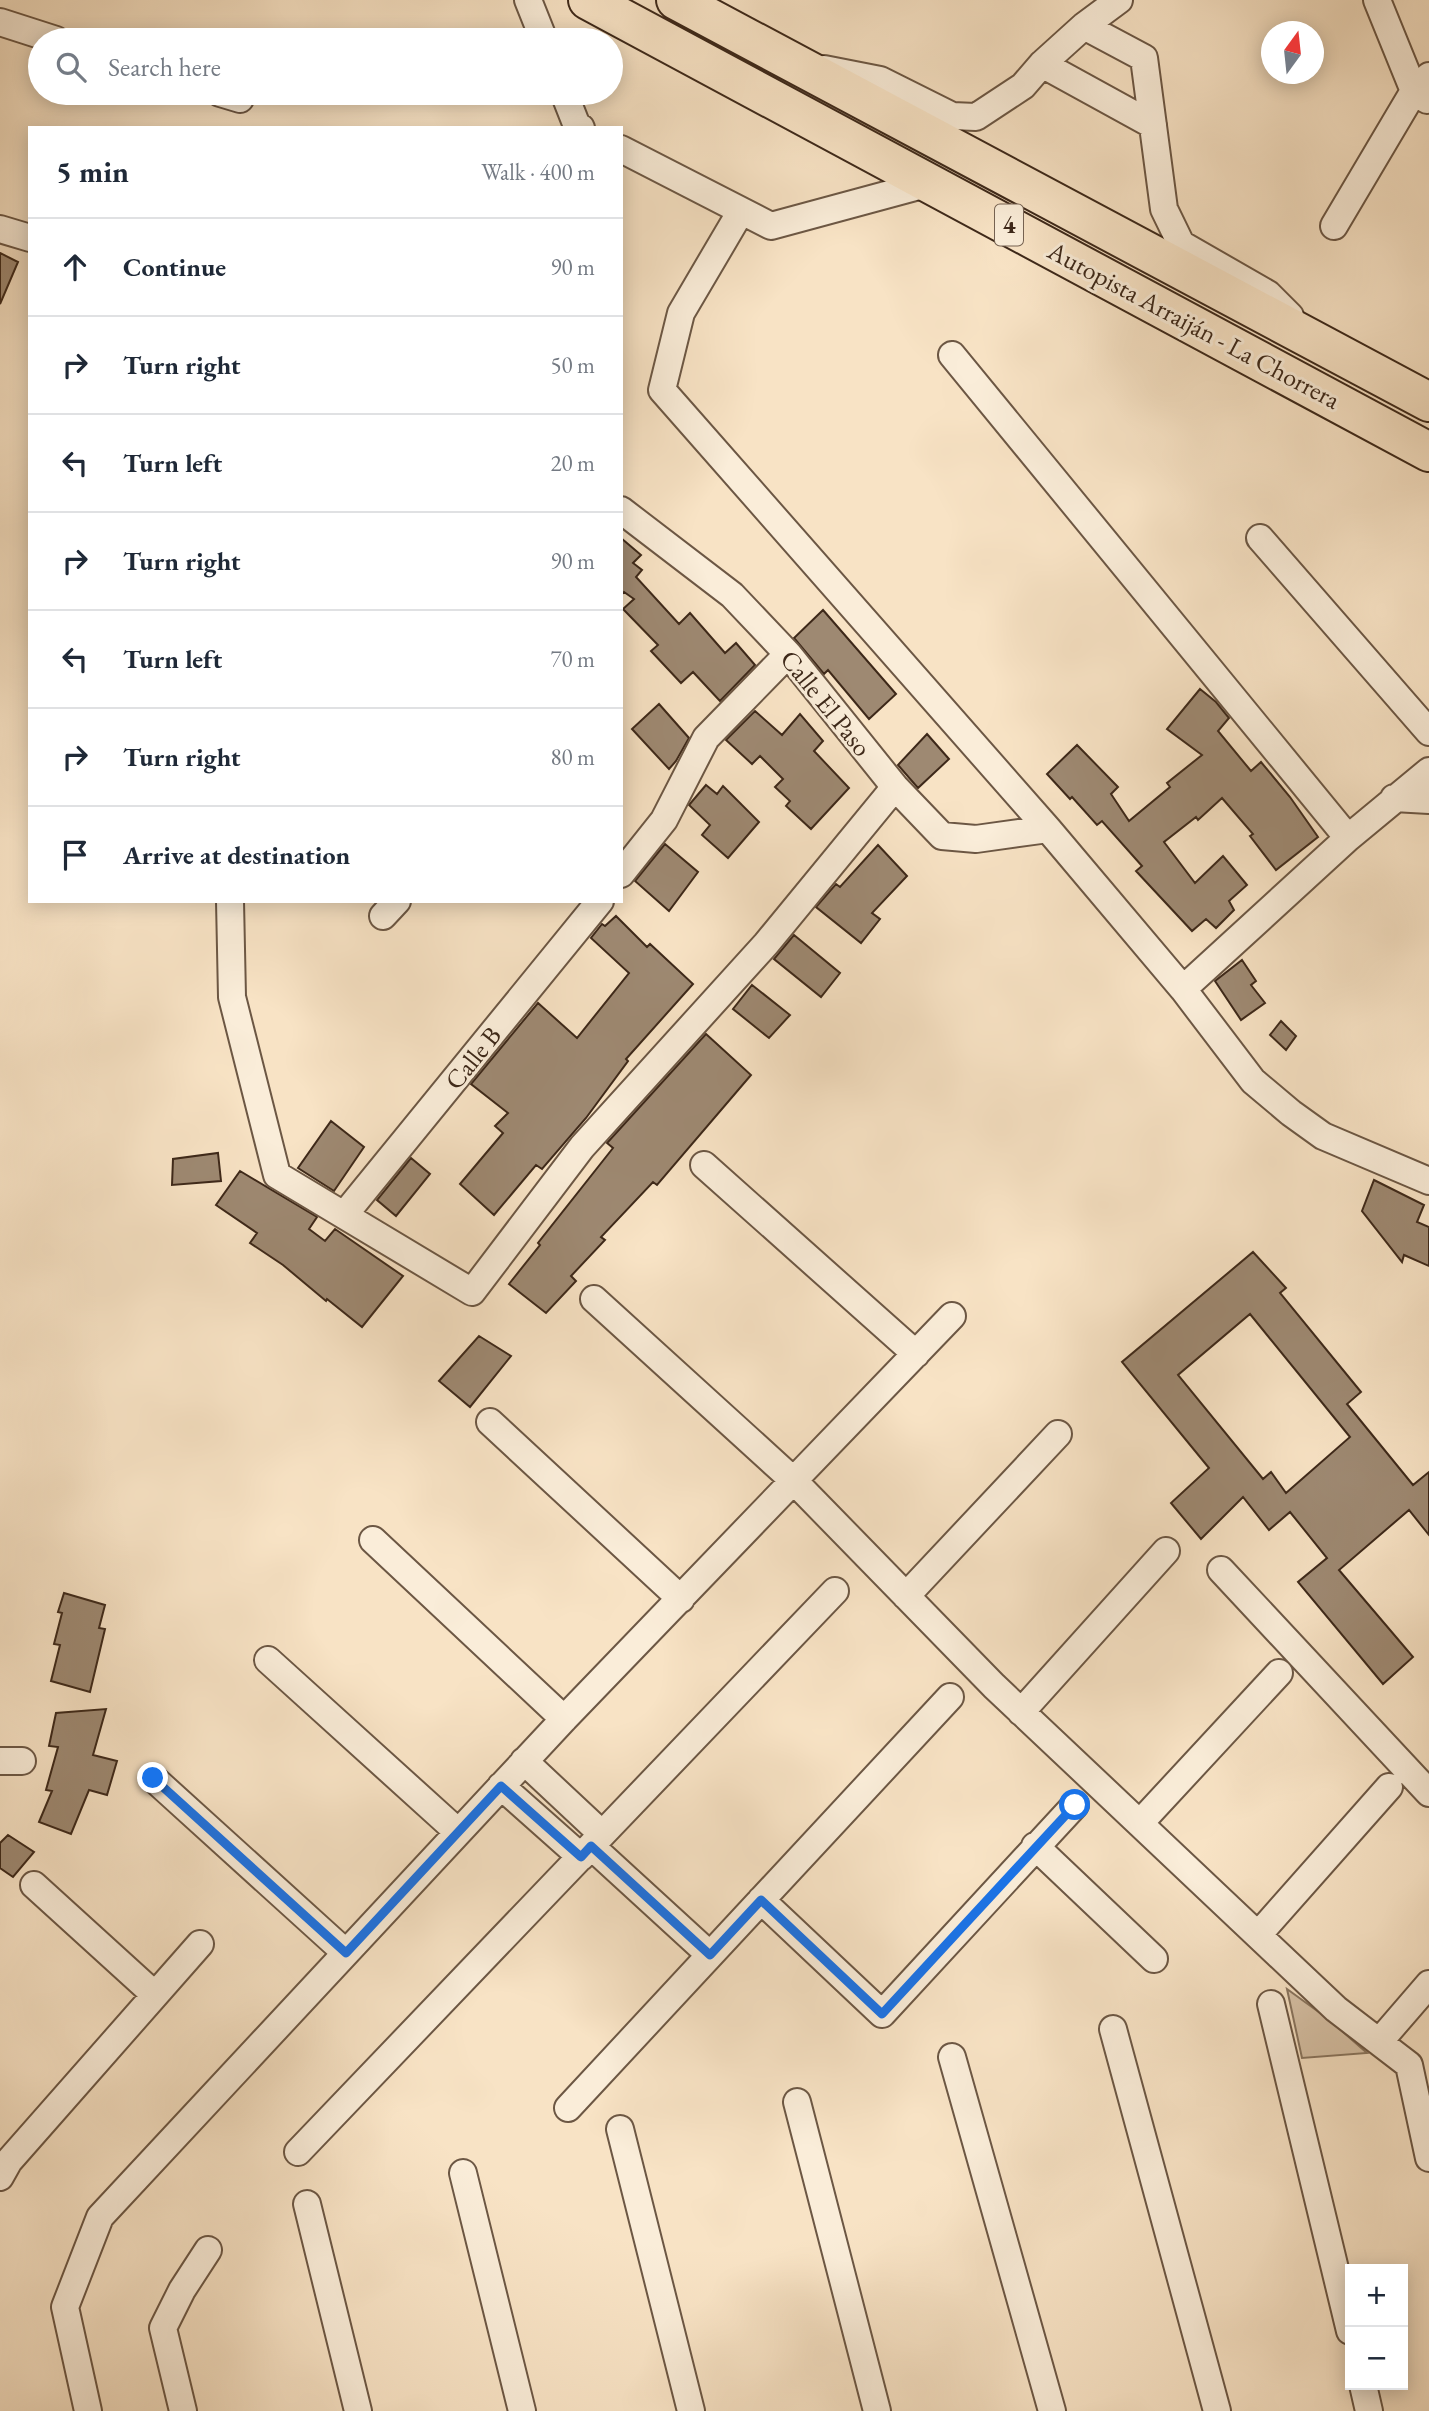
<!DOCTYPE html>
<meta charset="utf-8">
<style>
:root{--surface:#fff;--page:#f2f2f3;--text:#1f2937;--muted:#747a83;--line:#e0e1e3}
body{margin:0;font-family:"EB Garamond",serif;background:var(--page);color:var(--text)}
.controls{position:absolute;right:21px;bottom:21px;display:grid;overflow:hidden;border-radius:0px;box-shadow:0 4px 18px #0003}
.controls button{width:63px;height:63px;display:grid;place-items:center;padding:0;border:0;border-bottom:2px solid var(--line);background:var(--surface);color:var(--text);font:35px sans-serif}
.compass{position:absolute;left:1261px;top:21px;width:63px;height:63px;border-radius:50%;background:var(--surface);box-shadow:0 4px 18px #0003;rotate:15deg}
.stop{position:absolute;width:21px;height:21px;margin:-16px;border:5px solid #1a73e8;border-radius:50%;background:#fff}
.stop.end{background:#1a73e8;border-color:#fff;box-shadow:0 2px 7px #0008}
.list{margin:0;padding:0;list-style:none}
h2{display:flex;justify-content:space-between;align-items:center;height:91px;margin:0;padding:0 28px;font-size:30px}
h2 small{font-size:23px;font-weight:400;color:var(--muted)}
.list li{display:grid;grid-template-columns:46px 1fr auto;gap:21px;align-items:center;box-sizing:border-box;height:98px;padding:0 28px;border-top:2px solid var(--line)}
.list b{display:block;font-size:26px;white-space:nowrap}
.list em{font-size:23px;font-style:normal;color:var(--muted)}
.icon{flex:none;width:38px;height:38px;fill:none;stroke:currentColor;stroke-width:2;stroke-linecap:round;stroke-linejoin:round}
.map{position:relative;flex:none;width:1429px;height:2411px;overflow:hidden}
.search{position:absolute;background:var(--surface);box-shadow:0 4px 18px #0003;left:28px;top:28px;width:595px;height:77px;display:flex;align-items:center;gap:18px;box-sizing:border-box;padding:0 24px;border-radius:38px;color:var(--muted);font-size:26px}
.panel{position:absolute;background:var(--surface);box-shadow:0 4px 18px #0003;left:28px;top:126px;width:595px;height:777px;border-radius:0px}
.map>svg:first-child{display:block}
.green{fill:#d8c3a8;stroke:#8a7660;stroke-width:2}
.building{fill:#9e8972;stroke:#3d2819;stroke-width:2;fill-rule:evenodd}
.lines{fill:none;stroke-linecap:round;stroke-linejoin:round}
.minor-casing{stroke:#6c5744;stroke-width:30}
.highway-casing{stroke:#3d2819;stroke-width:42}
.minor{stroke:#faedd9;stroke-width:26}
.highway{stroke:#f8e3c5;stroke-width:38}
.route{stroke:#1a73e8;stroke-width:9}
.labels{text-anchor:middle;stroke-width:6;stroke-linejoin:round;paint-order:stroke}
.shield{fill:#faedd9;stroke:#766353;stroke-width:2}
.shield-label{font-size:24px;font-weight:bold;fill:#3d2819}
.street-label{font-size:26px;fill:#3d2819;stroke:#faedd9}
</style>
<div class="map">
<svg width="1429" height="2411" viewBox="0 0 1429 2411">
<rect width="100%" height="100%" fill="#f8e3c5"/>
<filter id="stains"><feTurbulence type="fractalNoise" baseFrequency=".00286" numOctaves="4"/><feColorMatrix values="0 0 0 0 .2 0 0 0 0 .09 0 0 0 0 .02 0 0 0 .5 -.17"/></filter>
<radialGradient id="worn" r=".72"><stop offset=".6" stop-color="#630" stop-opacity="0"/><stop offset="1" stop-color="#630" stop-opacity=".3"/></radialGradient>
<path class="green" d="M1287 1989 1327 2018 1367 2053 1302 2058Z"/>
<path class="building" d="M0 253 18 262 0 304Z
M621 538 641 555 633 563 642 570 636 577 679 624 690 613 725 653 736 643 755 665 720 701 693 672 681 683 651 651 658 645 623 609 634 599 624 592 621 595Z
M823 610 896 694 869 719 828 670 824 674 794 638Z
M1200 689 1216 702 1229 718 1218 731 1251 771 1261 762 1290 797 1318 837 1276 870 1250 836 1253 834 1222 798 1198 820 1196 817 1164 842 1195 883 1223 856 1247 885 1229 901 1234 910 1216 928 1206 919 1192 931 1136 871 1142 866 1102 821 1097 825 1072 797 1070 799 1047 774 1077 745 1118 787 1111 794 1129 821 1170 787 1167 783 1202 755 1167 729Z
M659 704 689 738 676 761 669 769 632 729Z
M755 711 782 735 800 714 823 741 814 751 849 788 811 829 786 806 790 801 775 787 783 779 760 756 752 764 726 740Z
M927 734 949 759 918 788 898 765Z
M706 785 717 794 723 786 759 822 728 858 702 835 710 825 689 805Z
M665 844 698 872 669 911 635 881Z
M878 845 907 876 872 913 880 919 861 943 816 907 836 884 840 887Z
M616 916 647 947 650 944 693 984 626 1059 628 1061 586 1118 542 1169 536 1165 494 1215 460 1184 503 1133 495 1126 508 1113 471 1084 538 1003 577 1038 629 973 591 938 602 924 605 926Z
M794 935 840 973 821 997 774 959Z
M1242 960 1256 981 1251 985 1265 1003 1241 1020 1215 981Z
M752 985 790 1015 769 1038 733 1009Z
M1281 1021 1296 1036 1286 1050 1270 1035Z
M706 1034 751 1075 657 1185 653 1182 601 1237 605 1240 571 1276 576 1281 546 1313 509 1284 540 1245 538 1243 613 1148 607 1143Z
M331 1121 364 1147 334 1191 298 1168Z
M218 1153 221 1181 172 1185 173 1159Z
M411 1158 430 1174 396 1216 377 1200Z
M240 1171 317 1217 309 1229 325 1241 335 1229 403 1276 362 1327 327 1299 326 1301 283 1265 250 1243 257 1233 216 1205Z
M1374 1180 1424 1205 1417 1222 1429 1227V1266L1404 1255 1402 1262 1362 1211Z
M1253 1252 1286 1288 1280 1293 1361 1392 1347 1404 1413 1485 1429 1472V1535L1409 1510 1339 1570 1413 1657 1383 1684 1298 1582 1327 1558 1290 1512 1269 1530 1243 1497 1201 1539 1171 1503 1209 1468 1122 1362ZM1250 1314 1350 1437 1286 1493 1271 1472 1263 1479 1178 1375Z
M479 1336 511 1356 470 1407 439 1381Z
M64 1593 105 1605 99 1628 105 1629 90 1692 51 1681 60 1645 54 1644 62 1613 58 1612Z
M106 1709 93 1755 117 1761 107 1795 89 1790 71 1834 39 1822 52 1791 46 1790 58 1747 49 1746 56 1713Z
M8 1835 34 1852 13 1877 0 1868V1843Z"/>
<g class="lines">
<defs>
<path id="minor" d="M528 0 544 40
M1377 0 1414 91 1427 100
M0 22 56 40
M1084 26 1144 58 1164 209 1181 244 1268 294 1290 316
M1042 64 1153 125
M824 69 880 80 952 116 976 117 1023 86 1042 64 1084 26 1119 0
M220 93 240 99
M564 93 577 126 581 128
M621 149 771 226 930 183
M741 211 681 313 662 390 1048 829 1183 989 1253 1081 1291 1113 1323 1136 1429 1181
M1334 226 1414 91 1429 76
M0 229 30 238
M952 355 1348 838
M621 510 732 595 788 654 895 787 942 836 976 839 1048 829
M1260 538 1429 732
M1394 798 1429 800
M621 874 664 820 706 738 788 654
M230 901 232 997 277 1175 472 1292 582 1147 766 944 895 787
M383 916 397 901
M1183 989 1348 838 1429 771
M704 1165 916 1354
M345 1214 600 901
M594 1299 794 1481 994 1686 1336 2009 1409 2065 1429 2158
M490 1422 681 1599
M373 1540 564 1719
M1221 1570 1429 1793
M906 1596 1058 1434
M268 1660 458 1832
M1021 1712 1166 1551
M0 1761H22
M524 1761 602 1834
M153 1778 346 1953
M501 1786 581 1857
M1140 1823 1279 1673
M591 1846 710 1955
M1035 1846 1154 1959
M34 1885 155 1995
M761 1900 882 2014 1075 1805
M1258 1935 1389 1787
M1271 2004 1350 2331
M1113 2029 1217 2411
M1379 2042 1429 1984
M952 2057 1052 2411
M797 2102 877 2411
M568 2108 950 1697
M620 2129 691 2411
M298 2152 835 1591
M463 2173 522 2411
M0 2177 9 2161 200 1944
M307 2204 358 2411
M1363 2385 1369 2411
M88 2411 65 2307 100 2217 564 1719 952 1316
M183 2411 163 2328 182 2290 208 2250"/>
<path id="highway" d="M588 0 1429 452
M676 0 1429 402"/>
</defs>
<use href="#minor" class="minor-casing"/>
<use href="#highway" class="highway-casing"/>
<use href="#minor" class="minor"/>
<use href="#highway" class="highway"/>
</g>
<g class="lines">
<path class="route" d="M153 1778 346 1953 501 1786 581 1857 591 1846 710 1955 761 1900 882 2014 1075 1805"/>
</g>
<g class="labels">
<rect class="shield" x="995" y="204.5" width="28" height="41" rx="5"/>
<g class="shield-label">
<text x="1009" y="233">4</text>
</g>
<g class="street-label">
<text transform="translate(1194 325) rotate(28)" y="9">Autopista Arraiján - La Chorrera</text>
<text transform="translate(826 703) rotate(51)" y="9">Calle El Paso</text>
<text transform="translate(473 1058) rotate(-51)" y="9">Calle B</text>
</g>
</g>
<rect width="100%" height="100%" filter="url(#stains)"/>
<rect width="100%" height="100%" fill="url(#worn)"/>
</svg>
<div class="controls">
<button>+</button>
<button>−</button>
</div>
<svg class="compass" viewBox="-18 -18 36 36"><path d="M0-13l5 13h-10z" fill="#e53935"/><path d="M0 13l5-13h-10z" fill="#747a83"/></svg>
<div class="stop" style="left:1075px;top:1805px"></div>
<div class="stop end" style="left:153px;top:1778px"></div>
<div class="search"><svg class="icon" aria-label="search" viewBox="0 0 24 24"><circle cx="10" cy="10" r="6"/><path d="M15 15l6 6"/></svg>Search here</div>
<section class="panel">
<h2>5 min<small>Walk · 400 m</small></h2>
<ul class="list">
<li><svg class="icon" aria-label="ahead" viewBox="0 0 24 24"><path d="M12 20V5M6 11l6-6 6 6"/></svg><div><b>Continue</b></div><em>90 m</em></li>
<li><svg class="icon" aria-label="right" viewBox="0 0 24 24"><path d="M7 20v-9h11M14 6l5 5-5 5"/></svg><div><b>Turn right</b></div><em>50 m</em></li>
<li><svg class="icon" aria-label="left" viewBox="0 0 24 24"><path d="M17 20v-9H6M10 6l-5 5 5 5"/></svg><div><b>Turn left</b></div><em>20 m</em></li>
<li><svg class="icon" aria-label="right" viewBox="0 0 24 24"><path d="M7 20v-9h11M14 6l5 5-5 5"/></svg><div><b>Turn right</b></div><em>90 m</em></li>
<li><svg class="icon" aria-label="left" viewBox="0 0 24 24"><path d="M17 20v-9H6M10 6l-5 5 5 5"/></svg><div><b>Turn left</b></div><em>70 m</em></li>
<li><svg class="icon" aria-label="right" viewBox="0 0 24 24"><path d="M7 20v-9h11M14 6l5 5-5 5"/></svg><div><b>Turn right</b></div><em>80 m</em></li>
<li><svg class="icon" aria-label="arrive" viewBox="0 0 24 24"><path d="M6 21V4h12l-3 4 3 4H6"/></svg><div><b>Arrive at destination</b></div></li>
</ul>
</section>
</div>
